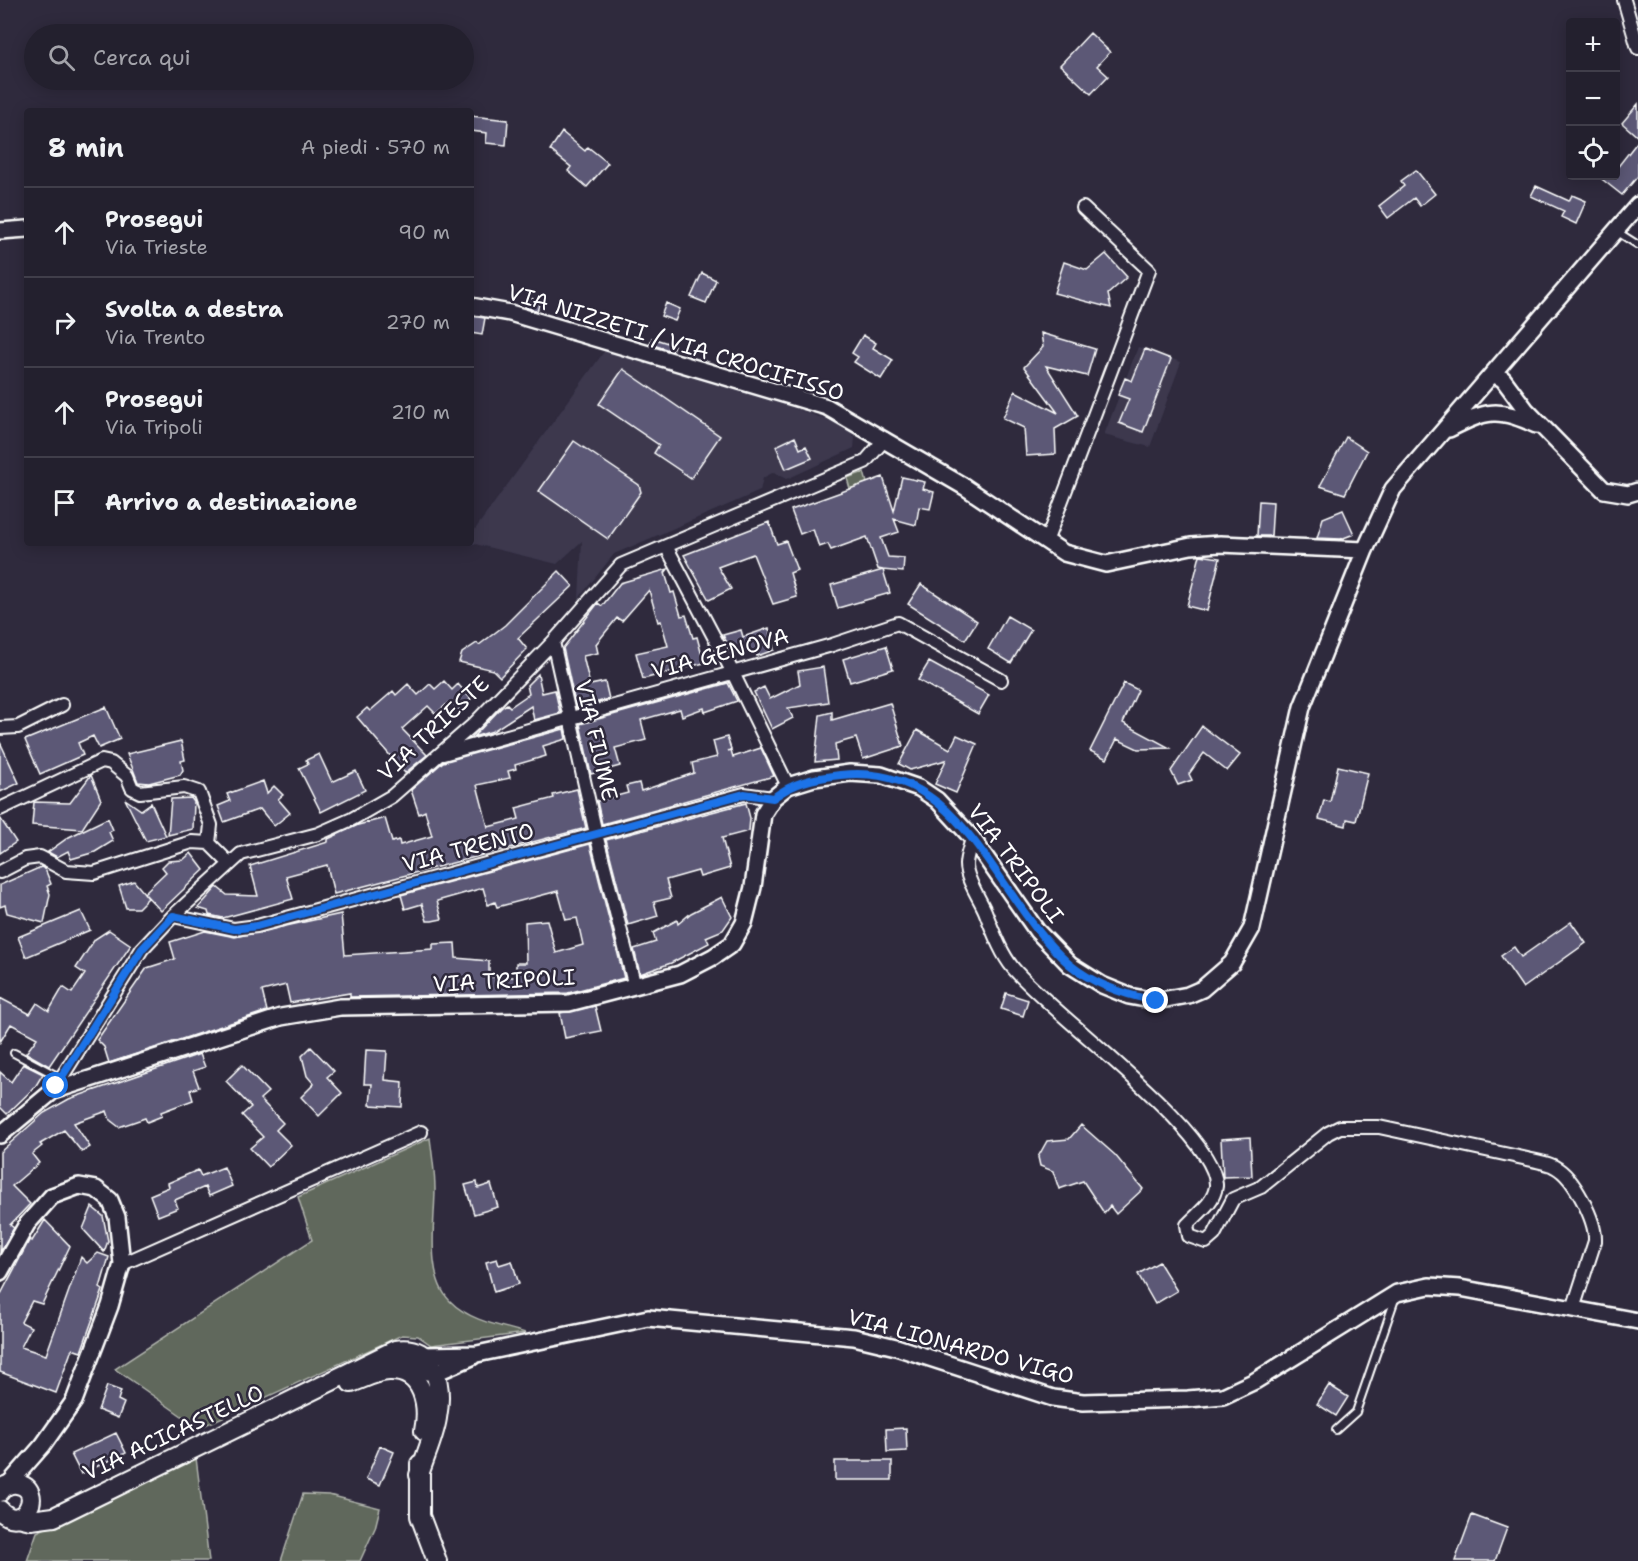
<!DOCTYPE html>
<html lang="it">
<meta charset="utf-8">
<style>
:root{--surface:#23202e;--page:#2f2d3a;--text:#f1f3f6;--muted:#a3a3aa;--line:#403e4a}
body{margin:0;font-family:"Shantell Sans",sans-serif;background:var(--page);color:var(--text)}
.controls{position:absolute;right:18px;top:18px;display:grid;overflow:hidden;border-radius:6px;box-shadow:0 3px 15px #0003}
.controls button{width:54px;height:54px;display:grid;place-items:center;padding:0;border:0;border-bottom:2px solid var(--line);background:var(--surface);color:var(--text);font:30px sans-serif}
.stop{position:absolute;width:18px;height:18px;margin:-14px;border:4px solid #1a73e8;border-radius:50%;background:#fff}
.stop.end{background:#1a73e8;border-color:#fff;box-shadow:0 2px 6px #0008}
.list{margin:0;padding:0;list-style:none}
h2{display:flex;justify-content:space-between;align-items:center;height:78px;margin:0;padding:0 24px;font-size:26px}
h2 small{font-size:20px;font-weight:400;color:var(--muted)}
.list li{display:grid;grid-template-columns:39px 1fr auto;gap:18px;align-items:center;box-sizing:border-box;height:90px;padding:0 24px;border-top:2px solid var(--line)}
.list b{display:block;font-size:22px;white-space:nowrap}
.list p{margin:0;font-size:20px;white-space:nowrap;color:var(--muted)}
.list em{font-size:20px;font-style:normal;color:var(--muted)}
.icon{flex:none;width:33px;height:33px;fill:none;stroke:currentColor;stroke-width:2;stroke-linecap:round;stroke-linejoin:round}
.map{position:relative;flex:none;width:1638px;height:1561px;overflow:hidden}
.search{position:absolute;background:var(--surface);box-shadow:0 3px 15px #0003;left:24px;top:24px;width:450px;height:66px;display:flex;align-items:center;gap:15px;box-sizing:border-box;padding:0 21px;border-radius:33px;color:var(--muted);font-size:22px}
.panel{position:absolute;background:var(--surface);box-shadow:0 3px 15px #0003;left:24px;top:108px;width:450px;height:438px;border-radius:6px}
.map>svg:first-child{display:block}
.built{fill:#3c384e}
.green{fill:#60685b;stroke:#b0b4ad;stroke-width:1.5}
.building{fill:#5b5976;stroke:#fff;stroke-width:1.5}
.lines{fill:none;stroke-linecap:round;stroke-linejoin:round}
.service-casing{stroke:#fff;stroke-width:10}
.minor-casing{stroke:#fff;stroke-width:16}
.tertiary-casing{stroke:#fff;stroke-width:20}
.secondary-casing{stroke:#fff;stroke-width:22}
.service{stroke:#2f2a3d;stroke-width:6}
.minor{stroke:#2f2a3d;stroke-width:12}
.tertiary{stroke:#2f2a3d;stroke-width:15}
.secondary{stroke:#2f2a3d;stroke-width:18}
.route{stroke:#1a73e8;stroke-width:8}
.labels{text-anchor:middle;stroke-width:5;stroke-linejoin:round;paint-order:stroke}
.street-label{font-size:22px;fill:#fff;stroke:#2f2a3d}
</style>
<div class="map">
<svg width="1638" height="1561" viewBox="0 0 1638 1561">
<rect width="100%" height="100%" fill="#2f2a3d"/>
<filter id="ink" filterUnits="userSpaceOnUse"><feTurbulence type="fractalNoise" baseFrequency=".0167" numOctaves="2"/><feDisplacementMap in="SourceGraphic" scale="12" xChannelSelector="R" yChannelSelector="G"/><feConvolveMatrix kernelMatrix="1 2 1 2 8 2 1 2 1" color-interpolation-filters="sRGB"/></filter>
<g filter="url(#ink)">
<path class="built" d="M1138 347 1181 362 1150 447 1104 435Z
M606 349 747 391 847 427 855 438 854 448 787 479 774 472 763 478 760 491 614 554 579 598 582 541 557 564 471 543V535Z"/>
<path class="green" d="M864 472 867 483 850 489 847 478Z
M430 1138C432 1155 435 1172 435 1189 435 1221 425 1276 450 1301 469 1321 502 1326 526 1333L431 1345 418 1336 402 1335 199 1428 115 1369 312 1240 298 1197Z
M196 1458 209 1561H27L37 1532Z
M303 1494 329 1495 380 1508 375 1528 360 1561H281Z"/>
<path class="building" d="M1090 33 1110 52 1097 66 1108 76 1091 94 1060 65Z
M1638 104V137L1622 123Z
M471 116 508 120 506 145 486 143 487 133 471 131Z
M562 132 585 151 588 147 608 163 587 187 568 171 571 167 550 150Z
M1638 141V176L1622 195 1598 176H1616V169Z
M1416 170 1435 194 1420 206 1414 198 1388 218 1379 206 1404 186 1401 181Z
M1536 186 1569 201 1572 195 1586 201 1576 224 1561 217 1564 211 1531 196Z
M1106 254 1127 277 1108 294 1111 308 1054 293 1064 262 1087 270Z
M702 273 716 280 706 303 691 297Z
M528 297 540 302 537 311 525 307Z
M666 303 680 309 675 321 661 316Z
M471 316 485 318 482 335 471 333Z
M1041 333 1095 349 1087 376 1046 366 1078 416 1055 429 1056 454 1026 456 1024 428 1003 418 1015 391 1058 413 1024 367 1043 347Z
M863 335 876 343 873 348 893 360 881 379 854 362 858 357 852 353Z
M652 338 674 345 672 351 650 344Z
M1145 349 1171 359 1143 432 1119 423 1129 399 1118 395 1125 378 1132 381Z
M623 369 720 436 691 478 654 453 659 445 599 404Z
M795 437 800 449 806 446 812 458 786 469 776 446Z
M1346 437 1367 451 1345 494 1320 486Z
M574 441 639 485 641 492 608 539 539 491Z
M883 477 894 511 902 477 925 482 923 489 934 492 930 509 919 507 916 525 894 519 899 532 881 538 888 557 904 558 903 572 883 570 890 593 838 608 831 585 883 570 878 569 867 537 831 550 828 544 819 547 813 529 800 534 791 510Z
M1259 501 1273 502 1271 536H1257Z
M1343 510 1354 534 1341 539 1317 538 1323 518Z
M769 522 777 544 786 541 797 570 790 573 797 597 773 604 753 554 718 567 731 589 709 600 684 555Z
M1200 555 1220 558 1207 611 1187 606Z
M668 569 665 573 671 593 674 592 681 616 686 615 693 638 697 637 704 663 643 679 636 653 668 646 661 621 658 622 649 590 622 621 617 618 596 644 598 653 583 656 590 685 605 682 609 699 576 708 563 648 598 603 602 606 620 583Z
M559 571 573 586 518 638 527 649 500 677 493 670 459 662 462 653 477 643 479 645 505 625Z
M921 584 977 621 965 640 908 604Z
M1007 616 1031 630 1011 663 988 649Z
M769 628 774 650 757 656 755 651 734 656 723 635 741 630 743 637Z
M886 646 893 669 850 682 843 659Z
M929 662 989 695 978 714 918 680Z
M823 667 828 702 788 708 793 718 772 729 754 692 764 687 770 699 800 684 798 671Z
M538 674 542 693 555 690 560 713 534 720 531 706 493 731 473 737 502 707 507 704 510 707 529 694 527 685Z
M444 681 452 690 458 684 471 699 456 712 448 703 436 714 428 706 402 729 427 755 405 773 357 717 367 708 370 711 393 691 396 695 408 684 418 695 430 684 435 689Z
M728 683 737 701 705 712 704 708 682 716 680 709 641 720 646 740 615 748 620 766 591 774 580 724Z
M1124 683 1138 690 1123 723 1170 748 1138 749 1117 739 1107 759 1090 751Z
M890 703 903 746 863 759 856 738 835 744 837 760 815 762 820 715 832 712V720Z
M106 707 120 739 99 748 93 736 78 743 83 755 40 774 25 740Z
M1202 726 1240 755 1227 771 1204 753 1189 774 1192 780 1178 785 1171 771Z
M564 729 566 739 543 746 546 756 515 765 516 769 508 771 510 778 477 785 488 827 519 819 516 808 554 798 553 795 577 789 586 828 334 894 327 865 286 876 293 899 223 918 209 915 208 911 198 908 217 887 227 895 258 896 250 866 328 842V839L358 825 385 818 392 842 399 840 400 845 432 836 425 811 419 814 411 790 443 762Z
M917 730 950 749 957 735 977 744 956 793 935 784 946 760 910 770 899 764Z
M727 737 731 749 728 751 731 750 733 757 761 748 774 776 602 824 597 801 628 793 626 786 639 783 641 791 694 773 692 763 717 757 713 741Z
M181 741 185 760 181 761 183 770 180 775 149 783 138 782 127 754Z
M0 742 19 783 0 792Z
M319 754 332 782 356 771 365 790 321 812 299 768 308 764 306 760Z
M1338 766 1368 773 1356 821 1347 819 1346 826 1319 819 1324 800 1330 802Z
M91 775 101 800 82 829 32 825 34 802 70 803Z
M263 781 267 793 274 786 283 795 278 799 290 813 274 826 260 809 224 822 218 806 230 801 227 794Z
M191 798 194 802 193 829 168 835 171 799Z
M125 799 141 810 151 803 166 836 146 841Z
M746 803 750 818 749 831 722 838 730 868 700 877 698 871 666 880 671 898 654 902 658 916 628 925 606 840Z
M0 818 16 842 0 853Z
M108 818 113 830 109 832 113 841 95 852 71 859 68 851 57 857 48 852 69 837Z
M590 844 624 978 568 993 350 997V993L290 1003 286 985 262 991 267 1011 109 1063 104 1047 97 1040 147 968 175 959 170 942 205 931 235 937 341 914 345 955 433 949V944L455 943 456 958 489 961V977H516V963H526L525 922 547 920 556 953 583 945 577 918 566 920 558 891 497 907 495 902 488 905 483 888 437 901 442 919 432 921H427L422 904 405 909 401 895Z
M191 853 204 870 161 911 144 893 148 898 138 908H126L119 886 134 881 144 893 166 872 162 867 168 861 183 860Z
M41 867 45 869 51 884 47 886 50 894 44 923 7 913 5 905 0 907V885Z
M722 897 732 917 723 930 706 937 709 943 671 963 640 974 634 949 656 942 653 933 677 920 678 924 691 913Z
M81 911 90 930 26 957 18 937Z
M1571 922 1586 943 1523 988 1501 956 1514 947 1521 957Z
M109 930 131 945 49 1066 26 1053 37 1038 11 1024 0 1042V998L30 1014 37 1003 49 1011 63 987 72 993 85 974 76 968 95 939Z
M1006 993 1028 1000 1023 1016 1001 1009Z
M595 1006 601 1031 565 1038 560 1013Z
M311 1047 334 1071 327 1077 342 1093 319 1116 301 1097 314 1084 307 1076 302 1056Z
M366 1050 387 1051 385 1080 403 1082 402 1107 370 1105 372 1084H364Z
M200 1054 205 1067 193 1071 199 1087 190 1090 193 1100 161 1112 162 1116 147 1122 145 1118 119 1127 110 1120 107 1111 74 1123 90 1147 82 1152 64 1130 40 1144 42 1146 32 1154 39 1163 12 1186 30 1204 10 1225 14 1228 0 1252V1152L44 1113 69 1099Z
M23 1064 43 1074 35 1087 7 1114 0 1107V1072L11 1082Z
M242 1065 268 1092 260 1099 283 1123 276 1130 291 1145 268 1167 250 1148 263 1137 242 1115 251 1107 226 1081Z
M1081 1125 1115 1155 1143 1189 1116 1214 1110 1206 1104 1213 1083 1181 1059 1189 1053 1171 1040 1166 1038 1157 1047 1141 1069 1139Z
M1250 1137 1252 1176 1223 1177 1221 1139Z
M224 1167 232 1186 209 1196 205 1187 175 1200 178 1208 158 1216 150 1195 169 1187 168 1183 198 1170 201 1176Z
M477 1182 478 1188 491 1184 498 1207 474 1214 465 1185Z
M92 1207 103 1216 108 1241 104 1252 83 1229Z
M45 1220 70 1246 42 1304 32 1301 21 1322 31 1327 21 1347 46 1355 81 1257 87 1263 98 1253 109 1257 100 1288 103 1290 81 1352 72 1349 56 1393 0 1372V1296L30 1239 32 1241Z
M497 1259 499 1265 512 1261 519 1284 494 1292 486 1262Z
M1159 1262 1177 1291 1155 1304 1138 1274Z
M1329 1385 1348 1397 1336 1416 1317 1404Z
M107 1386 121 1391 118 1400 124 1403 118 1418 98 1410Z
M906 1428 907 1451 887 1452 886 1429Z
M116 1433 126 1453 81 1474 71 1454Z
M380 1446 394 1452 380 1485 366 1479Z
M835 1461H892V1480H835Z
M1472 1515 1507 1528 1495 1561H1455Z"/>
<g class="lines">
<defs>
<path id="service" d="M1616 231 1638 245
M14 1053 61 1078
M1336 1430 1356 1412 1395 1299"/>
<path id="minor" d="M1624 0 1638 48
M1046 542 1149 270 1083 208
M666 546 732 671 788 786
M553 642 596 834 635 987
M0 728 18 727 62 705
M443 754 832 645 898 623 1001 680
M0 809 102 761 111 763 127 776 132 788 140 792 184 787 199 792 211 825 209 843
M972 838C970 847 966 857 966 865 966 879 980 899 985 911 993 931 1000 952 1013 968 1050 1013 1219 1134 1216 1186 1214 1203 1198 1213 1187 1225L1189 1236 1206 1242 1214 1235 1233 1199 1261 1187 1328 1133 1340 1127H1379L1532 1160C1540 1162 1549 1163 1555 1167 1574 1177 1596 1221 1595 1241L1573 1309
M0 872 25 859 40 857 66 871 94 873 192 842 209 843 229 863
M173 916 234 929 257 926 744 794 773 798
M53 1091 142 949 173 916 241 854 318 834 352 819 392 796 474 724 553 642 621 565 865 462 885 439
M122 1264 421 1132"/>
<path id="tertiary" d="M0 231 27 229
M471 306 510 313 827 407 965 487 1064 553 1106 564 1191 546 1220 544 1365 550
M1492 374 1503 379 1526 410 1604 490 1628 494 1638 491
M1449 429C1487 410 1498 407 1536 425
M0 1135 53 1091 281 1017 340 1007 569 1003 680 974 713 957 732 944 744 923 753 887 763 814 773 798 788 786 814 778 850 773 881 775 919 788 937 800 972 838 1037 931 1070 965 1102 985 1129 996 1156 1001 1188 995 1202 989 1232 963 1252 928 1302 707 1365 550 1393 489 1638 205
M0 1272 27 1224 52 1196 79 1186 96 1189 110 1200 117 1217 122 1264 110 1306 74 1401 43 1445 7 1486
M424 1355 477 1354 648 1318 854 1337 896 1347 1053 1398 1083 1402 1188 1399 1223 1396 1255 1381 1397 1293 1429 1286 1460 1288 1638 1321
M374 1367 401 1361 428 1372 440 1371 472 1357"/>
<path id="secondary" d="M351 1383C363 1379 378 1370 391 1371 424 1371 429 1406 424 1431
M420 1464V1516L437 1561
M0 1492C4 1486 9 1483 17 1484 46 1488 24 1536 0 1510
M18 1517 31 1520 54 1517 395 1350C436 1343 443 1386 437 1418 434 1437 425 1456 419 1475"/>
</defs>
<use href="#service" class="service-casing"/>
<use href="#minor" class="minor-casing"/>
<use href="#tertiary" class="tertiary-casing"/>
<use href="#secondary" class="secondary-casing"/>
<use href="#service" class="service"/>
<use href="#minor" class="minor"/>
<use href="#tertiary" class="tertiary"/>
<use href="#secondary" class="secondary"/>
</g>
</g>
<g class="lines" filter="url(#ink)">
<path class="route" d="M56 1086 142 949 173 916 234 929 257 926 744 794 773 798C794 782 814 778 840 775 964 760 993 898 1069 964 1094 985 1125 995 1156 1001"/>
</g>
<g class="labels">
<g class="street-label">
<text transform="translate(676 342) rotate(17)" y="8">VIA NIZZETI / VIA CROCIFISSO</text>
<text transform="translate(720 653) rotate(-15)" y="8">VIA GENOVA</text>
<text transform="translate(433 728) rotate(-43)" y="8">VIA TRIESTE</text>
<text transform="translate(597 740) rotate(77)" y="8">VIA FIUME</text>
<text transform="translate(468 847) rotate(-15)" y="8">VIA TRENTO</text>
<text transform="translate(1016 863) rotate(53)" y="8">VIA TRIPOLI</text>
<text transform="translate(504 980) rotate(-3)" y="8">VIA TRIPOLI</text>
<text transform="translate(961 1346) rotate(15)" y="8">VIA LIONARDO VIGO</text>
<text transform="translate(173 1432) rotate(-25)" y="8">VIA ACICASTELLO</text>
</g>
</g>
</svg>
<div class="controls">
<button>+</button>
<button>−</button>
<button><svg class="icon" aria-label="locate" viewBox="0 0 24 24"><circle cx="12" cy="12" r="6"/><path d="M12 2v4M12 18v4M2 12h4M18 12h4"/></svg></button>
</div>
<div class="stop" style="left:56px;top:1086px"></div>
<div class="stop end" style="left:1156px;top:1001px"></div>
<div class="search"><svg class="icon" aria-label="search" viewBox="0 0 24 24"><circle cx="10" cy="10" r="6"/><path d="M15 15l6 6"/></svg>Cerca qui</div>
<section class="panel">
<h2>8 min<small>A piedi · 570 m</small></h2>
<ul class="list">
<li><svg class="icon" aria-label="ahead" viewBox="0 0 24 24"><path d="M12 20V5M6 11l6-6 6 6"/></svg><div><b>Prosegui</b><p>Via Trieste</p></div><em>90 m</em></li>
<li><svg class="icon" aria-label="right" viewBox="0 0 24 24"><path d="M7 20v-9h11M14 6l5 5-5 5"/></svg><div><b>Svolta a destra</b><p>Via Trento</p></div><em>270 m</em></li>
<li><svg class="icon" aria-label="ahead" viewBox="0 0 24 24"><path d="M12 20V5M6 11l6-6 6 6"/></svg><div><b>Prosegui</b><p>Via Tripoli</p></div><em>210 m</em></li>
<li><svg class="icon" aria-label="arrive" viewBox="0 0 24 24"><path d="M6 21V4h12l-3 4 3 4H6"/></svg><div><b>Arrivo a destinazione</b></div></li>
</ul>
</section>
</div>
